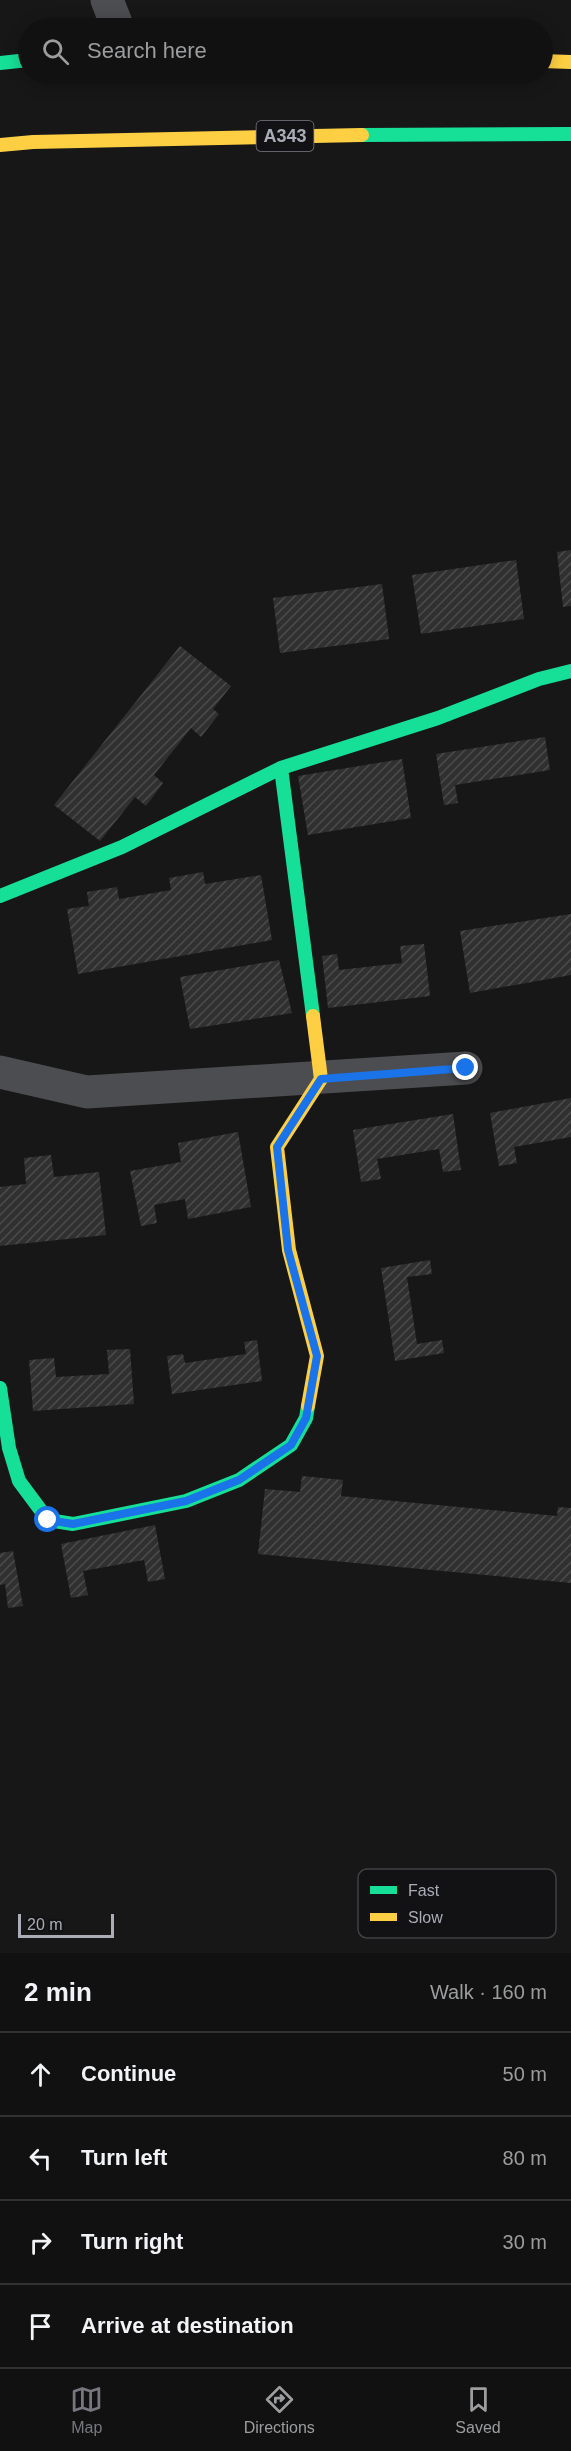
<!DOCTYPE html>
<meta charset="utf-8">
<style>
:root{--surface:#111;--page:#1e1f1f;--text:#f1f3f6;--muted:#9c9d9f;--line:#303131;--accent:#77787f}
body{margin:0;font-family:Helvetica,sans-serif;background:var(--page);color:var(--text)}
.scale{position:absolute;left:18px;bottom:15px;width:96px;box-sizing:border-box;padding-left:6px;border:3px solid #aaadb7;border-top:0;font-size:16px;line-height:21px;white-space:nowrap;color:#aaadb7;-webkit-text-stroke:4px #121113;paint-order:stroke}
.stop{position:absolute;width:18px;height:18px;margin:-14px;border:4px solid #1a73e8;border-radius:50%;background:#fff}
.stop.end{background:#1a73e8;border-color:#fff;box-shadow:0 2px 6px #0008}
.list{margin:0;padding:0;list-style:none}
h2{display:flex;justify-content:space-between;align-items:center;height:78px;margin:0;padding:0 24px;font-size:26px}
h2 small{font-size:20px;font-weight:400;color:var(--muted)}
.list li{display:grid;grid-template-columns:39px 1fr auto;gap:18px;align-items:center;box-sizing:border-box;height:84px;padding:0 24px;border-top:2px solid var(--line)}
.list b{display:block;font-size:22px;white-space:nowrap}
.list em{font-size:20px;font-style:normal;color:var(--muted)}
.icon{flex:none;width:33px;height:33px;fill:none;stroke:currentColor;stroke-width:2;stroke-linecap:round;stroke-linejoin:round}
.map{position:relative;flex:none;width:571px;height:1953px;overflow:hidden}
.search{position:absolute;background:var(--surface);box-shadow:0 3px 15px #0003;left:18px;right:18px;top:18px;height:66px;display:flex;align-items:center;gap:15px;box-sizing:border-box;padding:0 21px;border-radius:33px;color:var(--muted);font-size:22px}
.sheet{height:414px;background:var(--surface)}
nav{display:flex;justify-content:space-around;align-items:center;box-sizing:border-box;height:84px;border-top:2px solid var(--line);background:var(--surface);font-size:16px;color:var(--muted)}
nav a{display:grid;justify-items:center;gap:3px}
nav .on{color:var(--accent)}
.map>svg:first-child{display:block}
.building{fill:url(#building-hatch)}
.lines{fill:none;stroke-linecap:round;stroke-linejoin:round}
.street{stroke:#4c4d50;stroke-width:33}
.fast{stroke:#16e098;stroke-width:14}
.slow{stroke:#ffcf43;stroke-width:14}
.route{stroke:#1a73e8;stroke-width:8}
.labels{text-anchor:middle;stroke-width:4.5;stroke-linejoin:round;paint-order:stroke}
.shield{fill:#121113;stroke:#7c7e86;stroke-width:1.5}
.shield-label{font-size:18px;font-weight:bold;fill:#aaadb7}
.key{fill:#121113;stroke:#404044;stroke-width:1.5}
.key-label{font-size:16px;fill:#aaadb7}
</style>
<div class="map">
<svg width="571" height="1953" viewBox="0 0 571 1953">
<defs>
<pattern id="building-hatch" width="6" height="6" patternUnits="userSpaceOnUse" patternTransform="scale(1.5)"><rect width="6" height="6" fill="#303031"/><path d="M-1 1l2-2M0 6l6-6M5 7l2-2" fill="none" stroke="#4b4b4d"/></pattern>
</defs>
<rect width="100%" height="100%" fill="#171717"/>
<path class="building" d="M571 550V606L563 607 557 552Z
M516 560 524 619 421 634 412 575Z
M382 584 389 639 280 653 273 598Z
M180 646 231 686 213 709 219 714 201 737 191 728 154 775 163 783 146 806 135 797 100 841 54 805Z
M545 737 550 770 455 785 458 803 444 805 436 754Z
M402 759 411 818 308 835 298 776Z
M203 872 205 884 261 875 272 940 78 974 67 909 89 906 87 892 117 887 119 899 171 890 169 878Z
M571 914V975L470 993 460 931Z
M424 944 430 996 328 1008 322 956 337 954 339 970 402 963 400 946Z
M279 960 292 1013 190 1029 180 977Z
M571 1098V1137L514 1147 517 1163 499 1166 490 1113Z
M453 1114 461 1170 443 1172 439 1149 377 1159 381 1179 361 1182 353 1130Z
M238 1132 251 1207 188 1219 185 1199 154 1205 157 1223 141 1226 130 1171 181 1162 178 1143Z
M51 1155 54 1177 99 1172 106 1235 0 1246V1187L26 1184 24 1158Z
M430 1260 432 1274 407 1277 417 1344 442 1340 444 1353 395 1361 381 1268Z
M257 1340 262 1381 172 1394 167 1356 183 1354 185 1363 246 1354 244 1342Z
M130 1349 134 1404 33 1411 29 1360 54 1358 56 1377 109 1374 107 1350Z
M302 1476 343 1480 341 1496 557 1516 558 1507 571 1508V1583L258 1554 265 1489 300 1492Z
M155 1525 165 1579 148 1582 144 1560 83 1571 88 1595 71 1598 61 1544Z
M13 1551 23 1606 8 1608 5 1584 0 1585V1553Z"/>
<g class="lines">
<path class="street" d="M107 0 118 28
M0 1072 87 1092 466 1068"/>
<path class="fast" d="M0 63 28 60
M362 135 571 134
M281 768 313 1016
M0 896 122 847 281 768 438 718 539 679 571 671
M0 1388 9 1448 19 1481 48 1520 73 1524 186 1501 239 1480 291 1445 306 1418 308 1406"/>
<path class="slow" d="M542 61 571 62
M0 145 33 142 362 135
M308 1406 317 1356 289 1250 277 1147 321 1079 313 1016"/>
</g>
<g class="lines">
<path class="route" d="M48 1520 73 1524 186 1501 239 1480 291 1445 306 1418 317 1356 288 1250 277 1147 321 1079 466 1068"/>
</g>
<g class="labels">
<rect class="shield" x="256.5" y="121" width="57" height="30" rx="4.5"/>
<g class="shield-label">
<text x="285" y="142">A343</text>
</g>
</g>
<rect x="358" y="1869" width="198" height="69" rx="9" class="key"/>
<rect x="370" y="1886" width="27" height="8" fill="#16e098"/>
<rect x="370" y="1913" width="27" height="8" fill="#ffcf43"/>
<g class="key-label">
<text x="408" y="1896">Fast</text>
<text x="408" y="1923">Slow</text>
</g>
</svg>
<div class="scale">20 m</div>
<div class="stop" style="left:48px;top:1520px"></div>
<div class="stop end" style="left:466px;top:1068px"></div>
<div class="search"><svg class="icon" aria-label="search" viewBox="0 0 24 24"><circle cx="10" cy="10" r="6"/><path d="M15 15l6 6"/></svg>Search here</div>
</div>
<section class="sheet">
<h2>2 min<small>Walk · 160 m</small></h2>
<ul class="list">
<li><svg class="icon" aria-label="ahead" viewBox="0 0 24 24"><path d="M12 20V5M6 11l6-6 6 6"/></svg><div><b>Continue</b></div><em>50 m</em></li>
<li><svg class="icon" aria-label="left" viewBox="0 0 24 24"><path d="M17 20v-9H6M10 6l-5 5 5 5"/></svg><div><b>Turn left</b></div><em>80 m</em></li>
<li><svg class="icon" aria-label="right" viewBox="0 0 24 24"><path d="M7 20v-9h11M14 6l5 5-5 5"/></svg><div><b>Turn right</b></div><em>30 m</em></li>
<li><svg class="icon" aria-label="arrive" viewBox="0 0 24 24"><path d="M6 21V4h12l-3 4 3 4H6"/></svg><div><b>Arrive at destination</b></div></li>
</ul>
</section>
<nav>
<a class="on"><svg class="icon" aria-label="map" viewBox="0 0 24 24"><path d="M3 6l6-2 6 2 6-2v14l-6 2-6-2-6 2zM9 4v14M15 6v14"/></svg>Map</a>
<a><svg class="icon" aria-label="directions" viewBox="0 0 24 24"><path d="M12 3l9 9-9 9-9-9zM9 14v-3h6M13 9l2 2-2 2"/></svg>Directions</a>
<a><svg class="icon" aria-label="saved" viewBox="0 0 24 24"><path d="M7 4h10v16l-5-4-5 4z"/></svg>Saved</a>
</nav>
